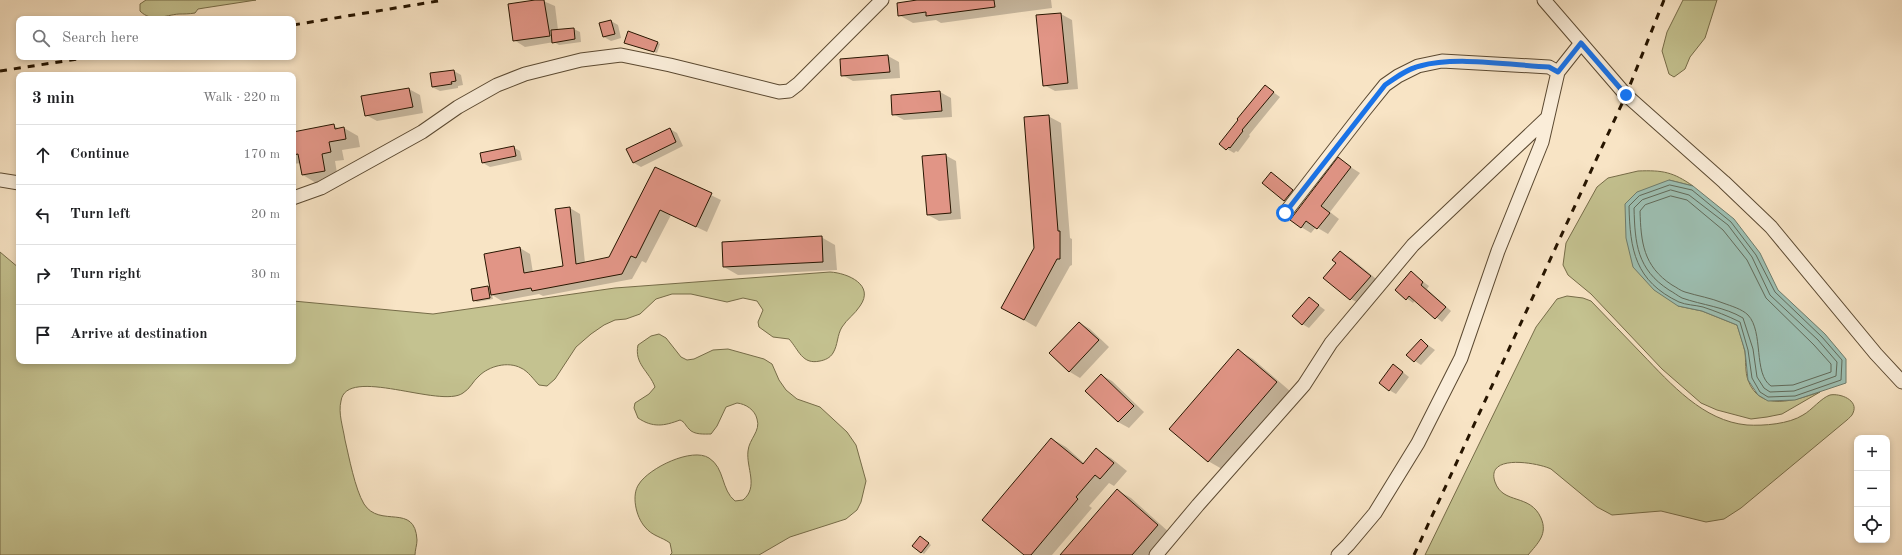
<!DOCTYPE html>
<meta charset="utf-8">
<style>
:root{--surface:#fff;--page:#f6f6f6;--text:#202124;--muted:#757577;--line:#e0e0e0}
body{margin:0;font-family:"Old Standard TT",serif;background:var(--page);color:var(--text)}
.controls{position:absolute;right:12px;bottom:12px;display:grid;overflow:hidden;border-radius:8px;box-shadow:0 2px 6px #0003}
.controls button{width:36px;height:36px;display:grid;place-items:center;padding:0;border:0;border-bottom:1px solid var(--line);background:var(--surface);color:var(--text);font:20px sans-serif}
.stop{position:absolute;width:12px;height:12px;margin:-9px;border:3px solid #1a73e8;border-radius:50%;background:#fff}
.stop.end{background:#1a73e8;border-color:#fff;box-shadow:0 1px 4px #0008}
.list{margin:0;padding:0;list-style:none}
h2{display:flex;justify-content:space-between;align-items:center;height:52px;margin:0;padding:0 16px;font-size:17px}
h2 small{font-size:13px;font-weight:400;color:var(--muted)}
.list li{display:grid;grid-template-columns:26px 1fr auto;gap:12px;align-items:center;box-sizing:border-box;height:60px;padding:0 16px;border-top:1px solid var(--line)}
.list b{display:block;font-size:15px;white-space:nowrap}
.list em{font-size:13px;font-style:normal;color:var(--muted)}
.icon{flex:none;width:22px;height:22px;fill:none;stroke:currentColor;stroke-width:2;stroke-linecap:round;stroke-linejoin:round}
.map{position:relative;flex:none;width:1902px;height:555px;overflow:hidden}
.search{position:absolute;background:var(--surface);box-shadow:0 2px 6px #0003;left:16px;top:16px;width:280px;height:44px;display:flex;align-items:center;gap:10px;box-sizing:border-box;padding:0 14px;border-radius:8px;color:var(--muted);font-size:15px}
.panel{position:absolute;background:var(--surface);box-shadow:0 2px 6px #0003;left:16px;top:72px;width:280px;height:292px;border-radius:8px}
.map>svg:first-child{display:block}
.green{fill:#c4c290;stroke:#766c48}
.water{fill:#9dbfb2;stroke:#6e7b6b}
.shadow{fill:#0003}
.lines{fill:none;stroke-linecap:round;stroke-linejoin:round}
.shore{stroke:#626a59;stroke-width:1}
.building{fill:#e19586;stroke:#271500}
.minor-casing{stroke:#5b4931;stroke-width:15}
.minor{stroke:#faedd9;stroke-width:13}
.rail{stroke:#271500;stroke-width:3;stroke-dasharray:7 7;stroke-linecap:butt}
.route{stroke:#1a73e8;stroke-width:5}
</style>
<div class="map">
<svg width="1902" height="555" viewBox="0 0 1902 555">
<rect width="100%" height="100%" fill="#f8e4c5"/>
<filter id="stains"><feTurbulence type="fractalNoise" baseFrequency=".005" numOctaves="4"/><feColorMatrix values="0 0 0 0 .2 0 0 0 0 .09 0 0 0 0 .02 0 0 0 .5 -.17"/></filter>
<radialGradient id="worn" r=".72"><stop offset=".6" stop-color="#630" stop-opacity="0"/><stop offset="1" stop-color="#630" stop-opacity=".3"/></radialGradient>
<path class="green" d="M146 0H256L204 8 198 9 195 13C189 14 184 14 179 14 165 15 152 23 140 11V4Z
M1683 0H1717L1705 38 1690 57 1685 69 1674 77 1669 74 1662 51 1667 32Z
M1638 171C1663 170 1673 172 1693 186L1669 180 1678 306 1702 311 1737 325C1740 334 1743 343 1745 352 1746 361 1745 372 1748 380 1760 413 1795 400 1820 392L1782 414 1767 417 1751 419 1717 410 1701 403 1662 369 1591 294 1568 275 1563 265 1566 243 1597 187 1608 178Z
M0 252 19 268V361H293V301L433 314 615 288 830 272C848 273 875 285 860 306 855 314 847 319 842 327 837 335 838 345 833 353 830 358 825 360 820 361 802 365 799 350 789 339L773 337 759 327 758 322 763 310 757 301 743 298 727 302 691 294H672L656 299 640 314 626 319 615 320 604 325 591 334 576 347 555 379 547 386 539 385C534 380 528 371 521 368 508 361 489 366 479 376 473 381 470 389 463 393 441 409 346 365 341 401 338 413 343 427 345 440 349 457 355 489 364 504 380 529 415 502 417 540 417 545 415 550 415 555H0Z
M1567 296 1583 298 1591 301C1608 319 1625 336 1642 354 1671 384 1703 421 1747 425 1764 426 1789 424 1803 415 1812 410 1821 398 1830 395 1840 393 1859 400 1853 413 1852 416 1849 418 1847 420L1741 508 1724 519 1706 522 1661 511 1612 515 1597 507 1551 469C1539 463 1485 453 1495 482 1503 505 1530 493 1541 518 1548 534 1538 543 1528 555H1425L1536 327 1557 299Z
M659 334 666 338 681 357 687 360 694 359 713 350 728 349 764 359 772 364 779 380 786 390 797 399 820 407 847 432 856 445 866 481 861 502 857 510 846 519 790 537 759 555H670L672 553 670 543C662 537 652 536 645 527 636 517 631 495 639 484 649 468 692 447 709 458 725 468 721 490 735 501L743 500C759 487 746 468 748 451 749 439 761 431 757 419 755 410 746 404 737 403L726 407 717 426 711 434C704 434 694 435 689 429 685 425 685 422 680 420 664 426 653 428 638 418L634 408 635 403 649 394 655 387C649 371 634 364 638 345L651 336Z"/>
<path class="water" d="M1669 180 1693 186 1734 219 1760 253 1778 290 1825 334 1846 359V383L1795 400 1768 401 1758 395 1748 380 1745 351 1737 325 1702 311 1678 306 1654 290 1633 267 1626 238 1625 204 1637 192Z"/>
<path class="shadow" d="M541 0 555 6 558 30 574 29 580 32 581 42 559 45 554 42 525 47 514 40Z
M925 0H1051L1052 8 941 23 936 20 913 23 899 15Z
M1061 14 1072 20 1078 89 1055 91 1044 85Z
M611 21 618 25 621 38 611 41 604 37Z
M657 42 660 44 657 53 626 43Z
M888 56 899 62 900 78 853 81 842 75Z
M454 71 461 75 463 85 458 86V88L440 91 432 87 431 74Z
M1265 86 1280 97 1249 135 1250 136 1238 152 1236 151 1234 153 1227 149Z
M409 89 420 95 423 113 377 121 366 115 363 97Z
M940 92 951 98 952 117 904 120 893 114Z
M1048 116 1061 123 1070 238 1072 239V265L1070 266 1036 327 1015 315 1035 248Z
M334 126 340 129 344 128 358 136 360 147 342 150 344 160 335 161 338 179 316 183 303 175 301 163 293 164V133Z
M670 129 677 133 683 146 641 167 634 163 628 150Z
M513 147 520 151 522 160 490 167 483 163Z
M945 155 956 161 961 219 939 221 928 215Z
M1338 159 1360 173 1330 212 1339 219 1328 234 1316 227 1311 233 1301 227Z
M655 168 721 200 707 232 671 215 646 263 642 261 632 279 543 296 539 294 502 301 492 295 493 299 477 302 474 300 488 287 491 289 520 248 530 254 533 273 564 267 570 208 580 214 585 263 610 258Z
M1272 173 1299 194 1292 204 1264 183Z
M821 237 835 245 837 270 738 275 724 267Z
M1340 252 1351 258 1381 283 1362 305 1351 299 1325 278 1338 263Z
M1411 273 1429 286 1427 289 1451 311 1442 322 1415 300 1413 303 1396 290Z
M1309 298 1325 310 1309 328 1302 324Z
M1080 323 1090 329 1109 347 1080 378 1070 372 1050 353Z
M1421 340 1435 350 1421 365 1415 361Z
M1239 351 1253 359 1290 391 1222 469 1208 461Z
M1400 370 1409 377 1396 394 1389 390Z
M1101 375 1112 381 1144 412 1129 428 1118 422Z
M1052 439 1066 447 1085 464 1097 450 1111 458 1127 471 1114 486 1109 483 1089 506 1092 508 1052 555H1026Z
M1117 490 1131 498 1171 534 1153 555H1061Z
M923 539 931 545 924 554 921 552Z"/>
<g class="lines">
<path class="shore" d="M1670 185 1692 190 1731 222 1756 255 1775 292 1822 337 1842 360 1841 380 1795 396 1768 397 1760 392 1752 378 1748 350 1740 322C1728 316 1715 311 1703 307 1695 305 1686 305 1679 302 1635 281 1630 250 1629 206L1639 196Z
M1671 190 1689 195 1728 225 1752 257 1770 295 1818 340 1837 362 1836 376 1794 391 1770 392 1764 388 1757 377 1753 349 1743 318C1725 307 1702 305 1682 298 1678 296 1673 292 1669 290 1637 269 1635 244 1634 208L1642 200Z
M1671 196 1687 200 1723 230 1747 260 1766 298 1814 345 1831 364V372L1793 385 1771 386C1753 374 1764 332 1748 315 1742 309 1731 306 1723 303 1711 298 1698 296 1685 292 1681 291 1676 287 1672 285 1643 266 1641 242 1640 211L1645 205Z"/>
</g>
<path class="building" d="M535 0H544L550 36 513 41 508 4Z
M917 0H994L995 7 926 16V12L898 16 897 3Z
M1061 13 1068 83 1043 86 1036 15Z
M611 20 615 34 603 37 599 23Z
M574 28 575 39 552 43 551 30Z
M628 31 658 42 654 52 624 43Z
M888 55 890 72 841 76 840 59Z
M454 70 456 81 451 82 452 84 432 87 430 73Z
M1265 85 1274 92 1242 130 1243 131 1230 148 1229 147 1226 150 1219 144 1238 120 1237 119Z
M409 88 413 107 365 116 361 96Z
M940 91 942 111 892 115 891 95Z
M1049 115 1058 231H1060V259H1057L1024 320 1001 308 1034 248 1024 117Z
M334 124 335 129 344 127 346 139 329 142 331 152 322 154 325 171 302 175 298 154 293 155V132Z
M670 128 676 142 633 163 626 149Z
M514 146 516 156 482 163 480 153Z
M946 154 951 213 927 215 922 156Z
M1338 157 1351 167 1321 206 1330 213 1317 229 1306 221 1301 228 1290 220Z
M655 167 712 193 696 227 660 210 636 258 631 256 622 274 532 291 531 288 491 295 484 254 520 247 524 273 563 266 555 209 570 207 576 264 609 257Z
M1271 172 1293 190 1284 201 1262 183Z
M822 236 823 262 723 267 722 242Z
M1340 251 1371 276 1350 300 1323 278 1336 263 1332 260Z
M1411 271 1423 282 1421 285 1446 307 1435 319 1409 296 1406 300 1395 290Z
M488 286 490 298 473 301 471 289Z
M1309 297 1319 305 1302 325 1292 316Z
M1079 322 1099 340 1069 372 1049 353Z
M1421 339 1428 346 1414 362 1406 355Z
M1238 349 1277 382 1208 462 1169 429Z
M1393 364 1403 372 1389 391 1379 383Z
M1101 374 1134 406 1118 422 1085 391Z
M1051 438 1083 464 1096 448 1114 463 1100 479 1095 475 1076 497 1078 499 1031 555H1024L982 520Z
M1117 489 1158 525 1132 555H1060Z
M920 536 929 543 921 553 912 546Z"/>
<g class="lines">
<defs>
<path id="minor" d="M1544 0 1626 95 1724 182 1771 227 1876 354 1902 382
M0 180 19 183
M293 198 321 188 422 132 458 107 497 85 525 74 581 60 621 55 670 65 779 92 789 91 798 84 882 0
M1285 213 1364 111 1385 85 1398 76 1418 66 1442 61 1549 67 1558 72
M1156 555 1198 505 1304 385 1331 343 1413 245 1547 118
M1338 555 1348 545 1375 513 1418 443 1461 358 1498 251 1542 142 1558 72 1581 43"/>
</defs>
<use href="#minor" class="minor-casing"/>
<use href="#minor" class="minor"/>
<path class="rail" d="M293 25 444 0
M0 71 91 57
M1414 555 1626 95 1664 0"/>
</g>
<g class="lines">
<path class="route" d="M1285 213 1385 85C1395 78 1407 69 1420 66 1455 56 1511 65 1549 67L1558 72 1581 43 1626 95"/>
</g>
<rect width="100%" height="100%" filter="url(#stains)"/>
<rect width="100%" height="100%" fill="url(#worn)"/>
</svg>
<div class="controls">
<button>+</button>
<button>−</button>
<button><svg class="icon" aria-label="locate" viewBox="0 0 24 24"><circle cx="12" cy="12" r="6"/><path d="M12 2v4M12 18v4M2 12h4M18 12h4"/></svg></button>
</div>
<div class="stop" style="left:1285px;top:213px"></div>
<div class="stop end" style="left:1626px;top:95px"></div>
<div class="search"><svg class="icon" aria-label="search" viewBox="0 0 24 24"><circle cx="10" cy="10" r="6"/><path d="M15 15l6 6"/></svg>Search here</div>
<section class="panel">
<h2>3 min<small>Walk · 220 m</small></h2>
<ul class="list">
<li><svg class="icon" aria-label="ahead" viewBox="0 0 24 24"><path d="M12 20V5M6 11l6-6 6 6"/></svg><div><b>Continue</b></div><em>170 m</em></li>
<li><svg class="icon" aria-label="left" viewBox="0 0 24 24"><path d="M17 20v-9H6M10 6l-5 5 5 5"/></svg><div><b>Turn left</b></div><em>20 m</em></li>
<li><svg class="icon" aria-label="right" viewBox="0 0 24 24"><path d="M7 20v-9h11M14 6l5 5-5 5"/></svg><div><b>Turn right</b></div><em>30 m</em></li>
<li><svg class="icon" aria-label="arrive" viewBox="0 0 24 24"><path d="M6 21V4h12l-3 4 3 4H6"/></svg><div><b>Arrive at destination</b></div></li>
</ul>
</section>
</div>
